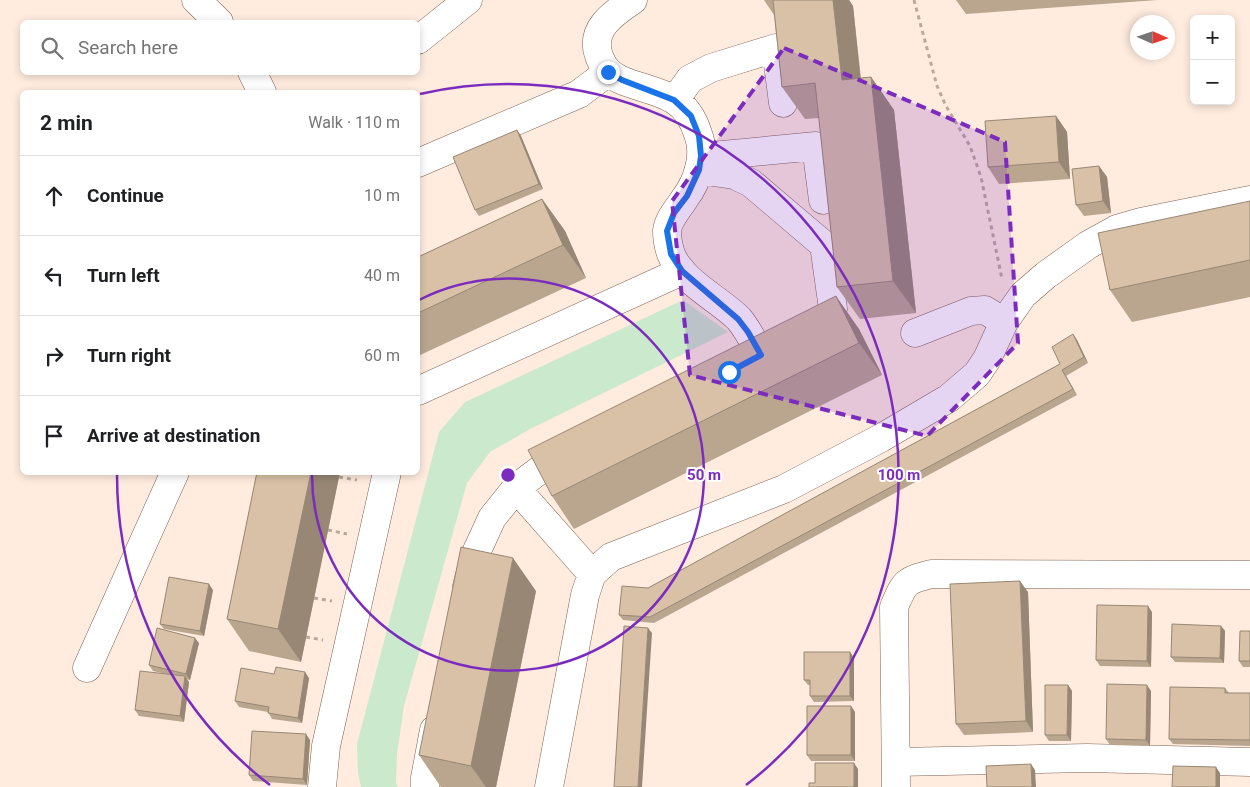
<!DOCTYPE html>
<meta charset="utf-8">
<style>
:root{--surface:#fff;--page:#f6f6f6;--text:#202124;--muted:#757577;--line:#e0e0e0}
body{margin:0;font-family:Roboto,sans-serif;background:var(--page);color:var(--text)}
.controls{position:absolute;right:15px;top:15px;display:grid;overflow:hidden;border-radius:8px;box-shadow:0 2px 8px #0003}
.controls button{width:45px;height:45px;display:grid;place-items:center;padding:0;border:0;border-bottom:1px solid var(--line);background:var(--surface);color:var(--text);font:25px sans-serif}
.compass{position:absolute;left:1130px;top:15px;width:45px;height:45px;border-radius:50%;background:var(--surface);box-shadow:0 2px 8px #0003;rotate:93deg}
.stop{position:absolute;width:15px;height:15px;margin:-11px;border:4px solid #1a73e8;border-radius:50%;background:#fff}
.stop.end{background:#1a73e8;border-color:#fff;box-shadow:0 1px 5px #0008}
.list{margin:0;padding:0;list-style:none}
h2{display:flex;justify-content:space-between;align-items:center;height:65px;margin:0;padding:0 20px;font-size:21px}
h2 small{font-size:16px;font-weight:400;color:var(--muted)}
.list li{display:grid;grid-template-columns:32px 1fr auto;gap:15px;align-items:center;box-sizing:border-box;height:80px;padding:0 20px;border-top:1px solid var(--line)}
.list b{display:block;font-size:19px;white-space:nowrap}
.list em{font-size:16px;font-style:normal;color:var(--muted)}
.icon{flex:none;width:28px;height:28px;fill:none;stroke:currentColor;stroke-width:2;stroke-linecap:round;stroke-linejoin:round}
.map{position:relative;flex:none;width:1250px;height:787px;overflow:hidden}
.search{position:absolute;background:var(--surface);box-shadow:0 2px 8px #0003;left:20px;top:20px;width:400px;height:55px;display:flex;align-items:center;gap:12px;box-sizing:border-box;padding:0 18px;border-radius:8px;color:var(--muted);font-size:19px}
.panel{position:absolute;background:var(--surface);box-shadow:0 2px 8px #0003;left:20px;top:90px;width:400px;height:385px;border-radius:8px}
.map>svg:first-child{display:block}
.green{fill:#cbe9cc}
.lines{fill:none;stroke-linecap:round;stroke-linejoin:round}
.minor-casing{stroke:#7e6351;stroke-width:29}
.path{stroke:#b9a99d;stroke-width:3;stroke-dasharray:4 4;stroke-linecap:butt}
.minor{stroke:#fff;stroke-width:28}
.wall{fill:#baa68f}
.shaded-wall{fill:#978774}
.building{fill:#d8c1a6;stroke:#978774}
.route{stroke:#1a73e8;stroke-width:6}
.marked{fill:#7b2cbf;fill-opacity:0.2;stroke:#7b2cbf;stroke-width:4;stroke-dasharray:10 6;stroke-linejoin:round}
.ring{fill:none;stroke:#7b2cbf;stroke-width:2.5}
.centre{fill:#7b2cbf;stroke:#fdfdfd;stroke-width:2.5}
.ring-label{font-size:15px;text-anchor:middle;font-weight:bold;fill:#7b2cbf;stroke:#fdfdfd;stroke-width:4;stroke-linejoin:round;paint-order:stroke}
</style>
<div class="map">
<svg width="1250" height="787" viewBox="0 0 1250 787">
<rect width="100%" height="100%" fill="#ffecdf"/>
<path class="green" d="M683 300 728 332 530 429 490 452 467 483 404 706 397 754 396 783 398 787H361L358 773 357 744 439 432 465 402Z"/>
<g class="lines">
<defs>
<path id="minor" d="M196 0 219 22
M633 0C614 13 589 29 599 56 604 69 609 74 621 80 637 87 660 91 674 100 686 107 694 121 698 134 706 154 698 181 685 198 679 208 668 219 667 231 667 237 669 248 671 254 681 281 719 299 739 319 748 330 754 342 761 355L745 363
M418 40 468 0
M252 72 262 92
M675 100 690 79 711 68 776 48 783 103
M701 157 816 146 823 200
M418 163 579 94 608 72
M699 170 734 175 751 183 824 245 833 309
M915 333 971 311 985 310 1004 322
M418 391 682 271
M571 451 549 463 516 488 592 574
M467 586 475 555 492 518 516 488
M87 668 175 472
M896 762 1087 758 1250 762
M322 787 326 746 387 472
M425 787V778L434 730
M549 787 585 595 592 574 611 557 784 489 881 438 949 398 977 374 987 359 1004 322 1023 295 1046 275 1088 245 1117 229 1141 222 1250 200
M896 787 894 607C905 582 904 581 931 574L1250 575"/>
</defs>
<use href="#minor" class="minor-casing"/>
<path class="path" d="M914 0 937 86 946 106 970 146 981 177 1002 279
M339 477 357 480
M328 530 347 534
M314 598 332 601
M306 637 323 640"/>
<use href="#minor" class="minor"/>
</g>
<path class="wall" d="M764 0H849L853 6 861 78 871 77 894 110 916 313 860 319 837 287 819 118 805 119 782 87 774 15Z
M956 0H1158L966 14Z
M1056 116 1067 132 1070 179 999 184 988 167Z
M517 130 521 136 543 189 479 216 475 210Z
M1099 166 1107 177 1111 213 1084 216 1076 205Z
M542 199 565 231 586 278 418 356V257Z
M1250 201V297L1132 322 1110 290Z
M859 329 882 375 574 529 552 496Z
M1073 334 1077 340 1088 363 1066 376 1077 395 654 623 623 620 619 615 648 588 1060 364Z
M257 472H340L301 662 249 651 227 619Z
M213 590 204 636 164 629 160 624Z
M536 591 496 787H441L419 755Z
M1028 592 1033 732 964 735 956 724Z
M1152 612 1151 667 1100 666 1096 660Z
M1221 626 1225 631 1224 663 1175 662 1171 657Z
M1250 631V667H1243L1239 661Z
M199 643 190 680 186 679 189 682 184 722 139 716 135 710 170 675 153 671 149 665Z
M850 652 854 658V701L814 702 810 696V685H808L804 680Z
M274 674 309 678 302 723 272 719 268 712 239 707 235 701Z
M1068 685 1072 691 1071 741H1049L1045 735Z
M1225 688 1229 693H1250V746L1173 744 1169 739Z
M1151 691 1150 746 1110 745 1106 739Z
M851 706 855 712V761H811L807 755Z
M310 740 307 785 253 781 249 775Z"/>
<path class="shaded-wall" d="M833 0H849L853 6 864 113 842 80Z
M871 77 894 110 916 313 893 281Z
M1056 116 1067 132 1070 179 1059 162Z
M517 130 521 136 543 189 539 184Z
M1099 166 1107 177 1111 213 1103 201Z
M542 199 565 231 586 278 563 245Z
M836 296 859 329 882 375 859 343Z
M1073 334 1077 340 1088 363 1084 357Z
M1062 370 1066 376 1077 395 1073 389Z
M311 472H340L301 662 278 629Z
M513 558 536 591 496 787H486L471 766Z
M1020 581 1028 592 1033 732 1026 721Z
M209 584 213 590 204 636 200 631Z
M1148 606 1152 612 1151 667 1147 661Z
M1221 626 1225 631 1224 663 1220 658Z
M648 628 652 633 642 787H638Z
M195 638 199 643 190 680 186 674Z
M850 652 854 658V701L850 696Z
M305 672 309 678 302 723 298 718Z
M185 676 189 682 184 722 180 716Z
M1068 685 1072 691 1071 741 1067 735Z
M1147 685 1151 691 1150 746 1146 740Z
M851 706 855 712V761L851 755Z
M306 734 310 740 307 785 303 779Z
M854 763 858 769V787H854Z
M1031 764 1035 770 1036 787H1032Z
M1216 767 1220 773V787H1216Z"/>
<path class="building" d="M773 0H833L842 80 871 77 893 281 837 287 815 83 782 87Z
M1056 116 1059 162 988 167 985 121Z
M517 130 539 184 475 210 453 157Z
M1099 166 1103 201 1076 205 1072 169Z
M542 199 563 245 418 313V257Z
M1250 201V260L1110 290 1098 233Z
M836 296 859 343 552 496 528 450Z
M1073 334 1084 357 1062 370 1073 389 650 617 619 615 622 586 648 588 1060 364 1052 347Z
M257 472H311L278 629 227 619Z
M461 547 513 558 471 766 419 755Z
M169 577 209 584 200 631 160 624Z
M1020 581 1026 721 956 724 950 584Z
M1097 605 1148 606 1147 661 1096 660Z
M1172 624 1221 626 1220 658 1171 657Z
M624 626 648 628 638 787H614Z
M157 628 195 638 186 674 149 665Z
M1240 631H1250V661H1239Z
M804 652H850V696H810V680H804Z
M276 667 305 672 298 718 268 713 269 707 235 701 241 668 274 674Z
M140 671 185 676 180 716 135 710Z
M1107 684 1147 685 1146 740 1106 739Z
M1045 685H1068L1067 735H1045Z
M1170 687 1225 688V693H1250V740L1169 739Z
M807 706H851V755H807Z
M252 731 306 734 303 779 249 775Z
M815 763H854V787H809V783H815Z
M1031 764 1032 787H987L986 766Z
M1173 766 1216 767V787H1172Z"/>
<g class="lines">
<path class="route" d="M608 72 622 80 674 100 691 116 699 136 701 156 699 170 687 196 674 213 667 231 671 254 682 271 738 319 748 332 761 355 729 372"/>
</g>
<path class="marked" d="M784 48 1005 142 1018 343 927 436 690 375 672 201Z"/>
<g class="ring">
<path d="M419 300A196 196 0 1 1 312 473"/>
<path d="M270 785A391 391 0 0 1 117 475M420 94A391 391 0 0 1 746 785"/>
</g>
<circle cx="508" cy="475" r="8" class="centre"/>
<g class="ring-label">
<text x="704" y="480">50 m</text>
<text x="899" y="480">100 m</text>
</g>
</svg>
<div class="controls">
<button>+</button>
<button>−</button>
</div>
<svg class="compass" viewBox="-18 -18 36 36"><path d="M0-13l5 13h-10z" fill="#e53935"/><path d="M0 13l5-13h-10z" fill="#757577"/></svg>
<div class="stop" style="left:729px;top:372px"></div>
<div class="stop end" style="left:608px;top:72px"></div>
<div class="search"><svg class="icon" aria-label="search" viewBox="0 0 24 24"><circle cx="10" cy="10" r="6"/><path d="M15 15l6 6"/></svg>Search here</div>
<section class="panel">
<h2>2 min<small>Walk · 110 m</small></h2>
<ul class="list">
<li><svg class="icon" aria-label="ahead" viewBox="0 0 24 24"><path d="M12 20V5M6 11l6-6 6 6"/></svg><div><b>Continue</b></div><em>10 m</em></li>
<li><svg class="icon" aria-label="left" viewBox="0 0 24 24"><path d="M17 20v-9H6M10 6l-5 5 5 5"/></svg><div><b>Turn left</b></div><em>40 m</em></li>
<li><svg class="icon" aria-label="right" viewBox="0 0 24 24"><path d="M7 20v-9h11M14 6l5 5-5 5"/></svg><div><b>Turn right</b></div><em>60 m</em></li>
<li><svg class="icon" aria-label="arrive" viewBox="0 0 24 24"><path d="M6 21V4h12l-3 4 3 4H6"/></svg><div><b>Arrive at destination</b></div></li>
</ul>
</section>
</div>
